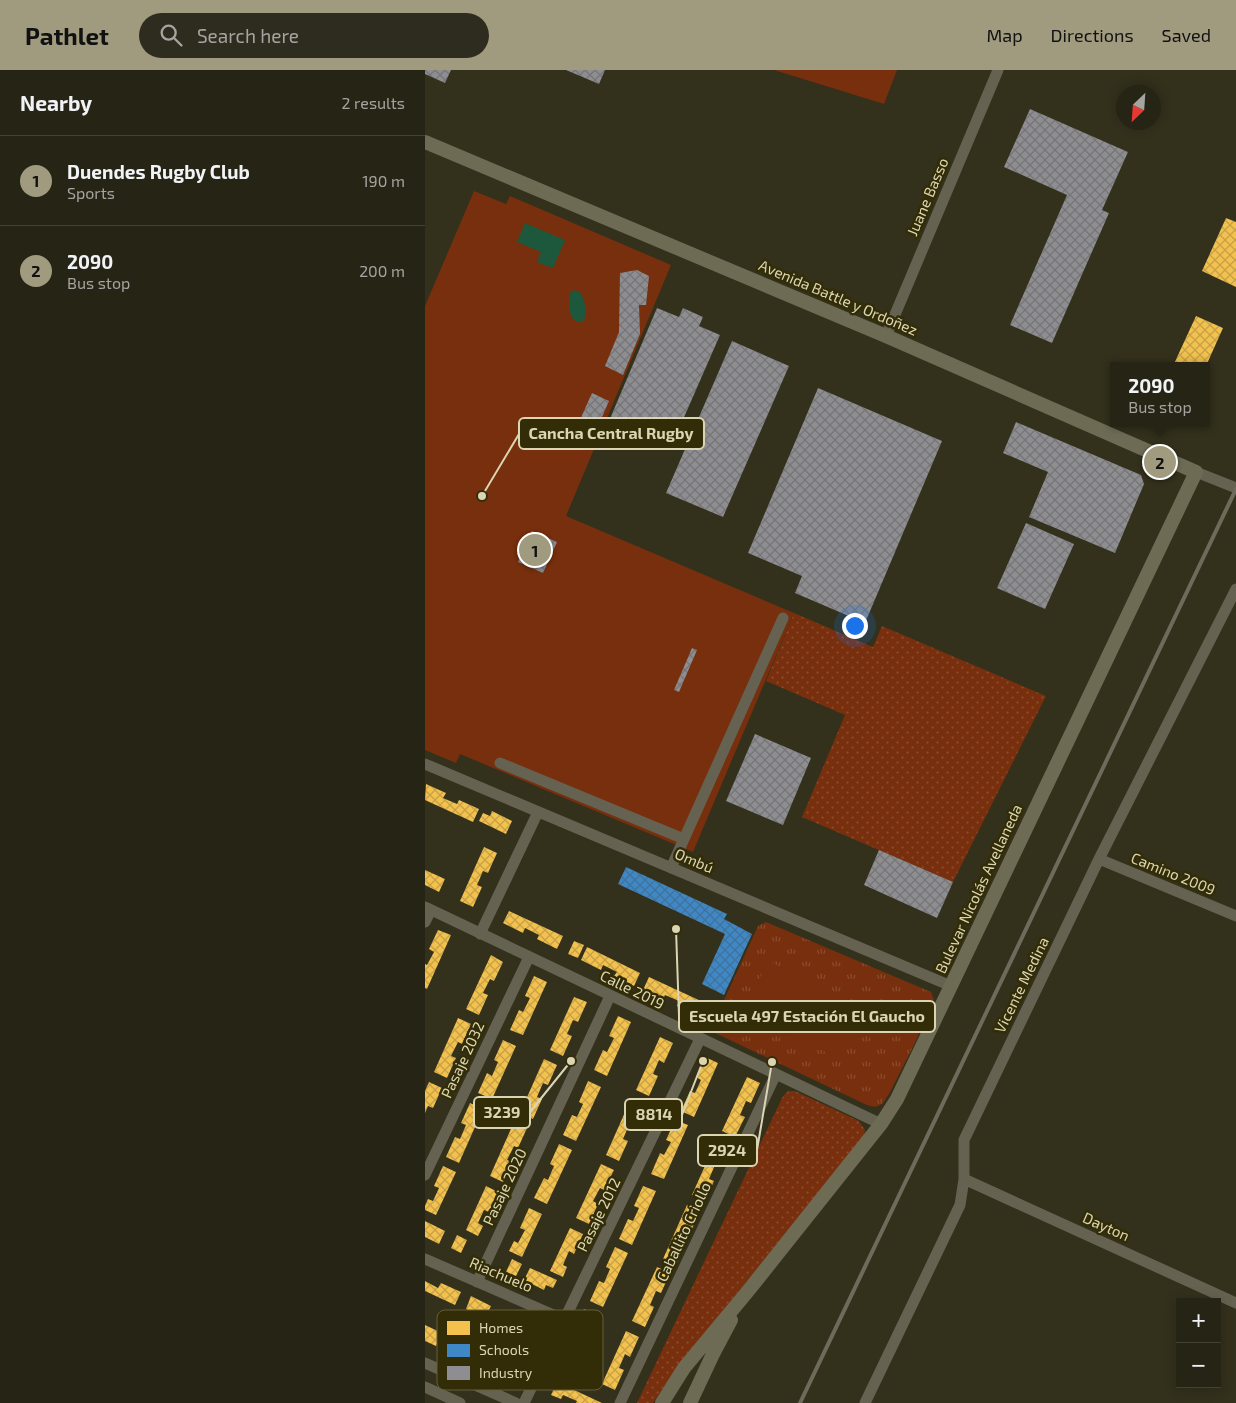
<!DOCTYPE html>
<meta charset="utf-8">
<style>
:root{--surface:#262415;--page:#2e2c1e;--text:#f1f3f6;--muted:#a4a4a0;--line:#424134;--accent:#a09b7e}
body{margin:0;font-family:"Exo 2",sans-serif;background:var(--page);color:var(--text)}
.controls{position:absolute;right:15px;bottom:15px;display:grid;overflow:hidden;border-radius:0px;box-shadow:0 2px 12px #0003}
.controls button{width:45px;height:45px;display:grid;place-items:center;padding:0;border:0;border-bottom:1px solid var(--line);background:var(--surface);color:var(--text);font:25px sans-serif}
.compass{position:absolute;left:691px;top:15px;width:45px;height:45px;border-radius:50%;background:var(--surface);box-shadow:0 2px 12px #0003;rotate:205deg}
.you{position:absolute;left:429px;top:555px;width:18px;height:18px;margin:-12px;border:4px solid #fff;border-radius:50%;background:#1a73e8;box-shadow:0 0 0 8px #1a73e833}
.badge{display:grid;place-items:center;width:32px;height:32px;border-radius:50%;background:var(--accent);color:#111;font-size:16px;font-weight:700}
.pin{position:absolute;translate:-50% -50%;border:2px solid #fff;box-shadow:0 1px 5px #0006}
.popup{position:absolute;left:685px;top:292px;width:100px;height:65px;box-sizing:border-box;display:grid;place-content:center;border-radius:0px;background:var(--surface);filter:drop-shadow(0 1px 4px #0005);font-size:16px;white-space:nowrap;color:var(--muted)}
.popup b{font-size:19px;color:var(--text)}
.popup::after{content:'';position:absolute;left:50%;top:100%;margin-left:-10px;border:10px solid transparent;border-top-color:var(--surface)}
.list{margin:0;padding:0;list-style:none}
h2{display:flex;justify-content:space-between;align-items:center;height:65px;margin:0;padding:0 20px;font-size:21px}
h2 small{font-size:16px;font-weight:400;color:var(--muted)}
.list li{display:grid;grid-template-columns:32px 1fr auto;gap:15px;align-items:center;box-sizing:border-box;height:90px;padding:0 20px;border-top:1px solid var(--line)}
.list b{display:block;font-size:19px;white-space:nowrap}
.list p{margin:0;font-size:16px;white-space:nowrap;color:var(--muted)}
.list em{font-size:16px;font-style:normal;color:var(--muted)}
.icon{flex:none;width:28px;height:28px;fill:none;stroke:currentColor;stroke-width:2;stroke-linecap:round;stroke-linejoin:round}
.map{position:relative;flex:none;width:811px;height:1333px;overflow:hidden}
header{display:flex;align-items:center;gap:30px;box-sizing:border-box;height:70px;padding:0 25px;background:var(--accent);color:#111}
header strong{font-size:24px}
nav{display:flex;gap:28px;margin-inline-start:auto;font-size:18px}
.search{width:350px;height:45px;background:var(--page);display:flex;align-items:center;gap:12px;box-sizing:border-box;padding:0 18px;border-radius:28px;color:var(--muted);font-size:19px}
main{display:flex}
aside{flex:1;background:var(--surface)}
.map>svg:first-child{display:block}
.grass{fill:url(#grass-dots)}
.park{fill:url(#park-tufts)}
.pitch{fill:#782f0d}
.water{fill:#1d583c}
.homes{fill:url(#homes-cross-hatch)}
.schools{fill:url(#schools-cross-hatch)}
.industry{fill:url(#industry-cross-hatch)}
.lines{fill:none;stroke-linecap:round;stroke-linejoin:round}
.minor{stroke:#656251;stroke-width:11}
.major{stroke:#6e6b55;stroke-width:14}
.rail{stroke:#6e6b5c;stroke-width:4}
.labels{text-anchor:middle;stroke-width:5;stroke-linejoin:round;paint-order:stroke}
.street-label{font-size:15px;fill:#dbd5b3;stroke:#332d07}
.key{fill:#332d07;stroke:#655f3b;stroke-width:1}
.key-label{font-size:14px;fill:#dbd5b3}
.leader{fill:none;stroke:#dbd5b3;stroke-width:2}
.callout-dot{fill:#dbd5b3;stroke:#332d07;stroke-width:2}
.callout{fill:#332d07;stroke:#dbd5b3;stroke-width:2}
.callout-label{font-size:16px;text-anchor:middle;font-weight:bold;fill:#dbd5b3}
</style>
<header>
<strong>Pathlet</strong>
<div class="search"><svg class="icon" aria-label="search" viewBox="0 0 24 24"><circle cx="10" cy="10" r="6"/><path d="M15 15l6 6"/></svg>Search here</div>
<nav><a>Map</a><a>Directions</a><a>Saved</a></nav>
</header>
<main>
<aside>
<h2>Nearby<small>2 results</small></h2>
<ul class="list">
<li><span class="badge">1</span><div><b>Duendes Rugby Club</b><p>Sports</p></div><em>190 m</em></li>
<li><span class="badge">2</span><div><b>2090</b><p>Bus stop</p></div><em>200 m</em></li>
</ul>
</aside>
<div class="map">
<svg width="811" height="1333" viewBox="0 0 811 1333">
<defs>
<pattern id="grass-dots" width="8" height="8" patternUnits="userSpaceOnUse" patternTransform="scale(1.25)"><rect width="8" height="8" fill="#782f0d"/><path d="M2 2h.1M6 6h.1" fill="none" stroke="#8b4c2e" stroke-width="1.8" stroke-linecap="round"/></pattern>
<pattern id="park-tufts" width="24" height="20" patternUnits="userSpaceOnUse" patternTransform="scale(1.25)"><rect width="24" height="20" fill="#782f0d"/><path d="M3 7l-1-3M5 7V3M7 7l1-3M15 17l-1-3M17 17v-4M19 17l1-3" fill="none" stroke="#8b4c2e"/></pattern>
<pattern id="homes-cross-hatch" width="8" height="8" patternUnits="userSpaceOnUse" patternTransform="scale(1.25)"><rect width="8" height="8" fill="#f2c14e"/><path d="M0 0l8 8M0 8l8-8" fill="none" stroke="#c6a148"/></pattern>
<pattern id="schools-cross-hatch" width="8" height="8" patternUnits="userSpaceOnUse" patternTransform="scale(1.25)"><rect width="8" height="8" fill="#3f88c5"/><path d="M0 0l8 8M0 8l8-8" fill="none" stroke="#40729a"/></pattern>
<pattern id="industry-cross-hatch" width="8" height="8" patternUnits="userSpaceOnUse" patternTransform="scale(1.25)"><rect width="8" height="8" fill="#8d8d92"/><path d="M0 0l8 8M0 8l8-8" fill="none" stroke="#767676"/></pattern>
</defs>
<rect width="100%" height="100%" fill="#33301c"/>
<path class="grass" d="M369 543 448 577 457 556 621 626 528 812 377 747 420 645 341 611Z
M363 1021H370L434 1051 440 1060 439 1067 254 1295 228 1333H212L358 1026Z"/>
<path class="park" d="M341 852 506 922 509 930 489 975 464 1024 457 1034 450 1037 442 1035 288 962 289 952 333 856Z"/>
<path class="pitch" d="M349 0H472L459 34Z
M49 121 81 134 85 126 246 195 141 446 369 543 268 782 35 684 31 693 0 680V236Z
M343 891 436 935 411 987 319 943Z"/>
<path class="water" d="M100 153 140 170 128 198 112 192 116 182 92 172Z
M149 220 156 223C160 233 163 242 158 252 143 254 143 234 145 223Z"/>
<path class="homes" d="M801 148 811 152V217L777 201Z
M771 246 798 258 781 296H748Z
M1 714 21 723 18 728 32 734 34 730 54 739 48 752 0 730Z
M67 741 87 751 81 764 54 751 58 743 65 746Z
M59 777 72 783 63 803 58 801 52 815 57 817 48 837 35 831Z
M0 800 20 809 14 822 0 815Z
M84 841 138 866 132 879 112 869 114 865 100 858 98 863 78 853Z
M13 860 26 865 2 919 0 918V894L2 895 9 882 4 879Z
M149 871 159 875 153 888 143 884Z
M162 877 215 903 209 916 189 906 192 902 178 895 176 900 156 890Z
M66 885 78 892 69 911 65 909 58 923 63 925 54 945 41 939Z
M109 906 122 912 98 965 85 960 94 940 98 942 105 928 100 926Z
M224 907 278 932 272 945 252 936 254 931 240 925 238 929 218 920Z
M149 927 162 932 153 952 148 950 142 964 147 966 138 986 125 980Z
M193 946 206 952 182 1006 169 1000 178 980 182 982 189 968 184 966Z
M33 948 46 954 37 974 33 972 26 986 31 988 22 1008 9 1002Z
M235 967 248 973 239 993 234 990 228 1004 233 1006 224 1026 211 1020Z
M78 970 91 976 67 1029 53 1023 62 1003 67 1006 73 992 69 990Z
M280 987 293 993 269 1047 256 1041 265 1021 270 1023 276 1010 271 1007Z
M119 989 132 995 123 1015 118 1013 112 1027 117 1029 108 1049 95 1043Z
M322 1007 335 1013 326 1033 321 1031 315 1045 320 1047 310 1067 297 1061Z
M163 1011 176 1017 151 1071 138 1065 147 1045 152 1047 158 1034 154 1032Z
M4 1012 17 1018 8 1038 3 1036 0 1043V1021Z
M205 1031 218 1037 209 1057 204 1055 198 1069 203 1071 194 1091 181 1085Z
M45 1033 58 1039 34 1093 21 1087 30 1067 35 1069 41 1055 36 1053Z
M250 1050 263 1055 239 1109 226 1104 235 1083 239 1085 246 1072 241 1070Z
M89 1052 102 1058 93 1078 89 1076 82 1090 87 1092 78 1112 65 1106Z
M291 1071 304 1077 295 1097 290 1095 284 1109 289 1111 280 1131 267 1125Z
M134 1074 147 1080 122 1134 109 1128 119 1108 123 1110 129 1096 125 1094Z
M176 1094 189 1100 179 1120 175 1118 168 1131 173 1134 164 1154 151 1148Z
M18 1096 31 1102 11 1145 0 1140V1136L3 1129 8 1131 14 1118 9 1116Z
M61 1116 73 1122 64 1142 59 1140 53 1153 58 1156 53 1166 41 1160Z
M218 1116 231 1121 207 1175 194 1169 203 1149 208 1151 214 1138 209 1136Z
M262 1135 275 1141 266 1161 262 1159 255 1173 260 1175 251 1195 238 1189Z
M104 1138 117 1144 97 1187 84 1181 89 1171 93 1173 100 1160 95 1158Z
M0 1151 20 1161 14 1174 0 1167Z
M145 1158 158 1164 149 1184 144 1181 138 1195 142 1197 138 1207 125 1201Z
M32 1165 42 1170 36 1183 26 1178Z
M190 1177 203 1183 178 1237 165 1231 174 1211 179 1213 185 1199 181 1197Z
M87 1189 97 1194 91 1206 81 1202Z
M232 1197 245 1203 236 1223 231 1221 225 1235 229 1237 220 1257 207 1251Z
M105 1198 132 1210 128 1218 121 1215 119 1220 99 1210Z
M0 1211 13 1218 16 1213 36 1222 30 1235 0 1221Z
M46 1226 66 1236 64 1240 78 1246 80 1242 90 1246 84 1259 41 1239Z
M159 1239 172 1245 148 1299 135 1293 144 1273 148 1275 154 1262 150 1259Z
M100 1253 113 1259 103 1279 90 1273Z
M0 1255 17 1263 11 1276 0 1271Z
M201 1261 214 1267 205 1287 200 1284 194 1298 199 1300 190 1320 177 1314Z
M38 1270 81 1290 76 1303 56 1294 58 1289 44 1283 42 1288 32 1283Z
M132 1312 177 1333H151L152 1331 138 1325 136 1329 126 1325Z"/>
<path class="schools" d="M201 797 302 844 299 849 327 864 299 925 277 914 300 864 193 814Z"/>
<path class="industry" d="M0 0H26L20 13 0 4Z
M141 0H180L174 14Z
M605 39 703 82 677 140 684 143 627 273 585 255 642 125 579 97Z
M212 200 224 206 221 235H214L215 264 198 305 180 296 194 262 195 203Z
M232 238 254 247 258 238 278 247 274 256 295 265 246 377 184 351Z
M307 271 364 296 298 447 241 423Z
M393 318 517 371 440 553 370 523 377 506 323 483Z
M167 323 184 331 163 379 145 372Z
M591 352 716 405 719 414 690 483 604 447 623 402 578 383Z
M601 453 649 474 620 539 572 518Z
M107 461 132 472 118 503 93 492Z
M267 578 272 580 254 622 249 620Z
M330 664 386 688 358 755 301 731Z
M454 780 528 812 512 848 439 815Z"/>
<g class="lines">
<path class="minor" d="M461 266 573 0
M771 402 811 418
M75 693 259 769
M0 694 526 916
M674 789 811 846
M246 798 358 548
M0 837 456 1054
M0 852 6 840
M55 864 113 742
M0 1105 104 887
M539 1109 811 1233
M0 1189 140 1250
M52 1212 185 926
M0 1293 91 1333
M0 1317 35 1333
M99 1333 275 969
M195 1333 351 1004
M440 1333 535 1135 539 1109V1070L674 789 811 519"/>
<path class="major" d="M0 72 461 266 771 402 472 1029 456 1054 323 1221 259 1298 237 1333
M265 1333 288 1284 306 1250"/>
<path class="rail" d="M375 1333 811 419"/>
</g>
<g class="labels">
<g class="street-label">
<text transform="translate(503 127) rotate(-67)" y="5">Juane Basso</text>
<text transform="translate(413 228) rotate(23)" y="5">Avenida Battle y Ordoñez</text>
<text transform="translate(269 791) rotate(23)" y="5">Ombú</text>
<text transform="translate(748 804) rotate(22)" y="5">Camino 2009</text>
<text transform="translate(554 819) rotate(-65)" y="5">Bulevar Nicolás Avellaneda</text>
<text transform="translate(597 915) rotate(-64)" y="5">Vicente Medina</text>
<text transform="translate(207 920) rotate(26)" y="5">Calle 2019</text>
<text transform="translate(38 990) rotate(-65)" y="5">Pasaje 2032</text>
<text transform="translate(80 1117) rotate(-65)" y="5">Pasaje 2020</text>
<text transform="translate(174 1145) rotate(-64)" y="5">Pasaje 2012</text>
<text transform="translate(681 1157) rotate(24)" y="5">Dayton</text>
<text transform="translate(259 1162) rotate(-65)" y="5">Caballito Criollo</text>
<text transform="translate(76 1205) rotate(23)" y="5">Riachuelo</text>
</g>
</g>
<rect x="12" y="1240" width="166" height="80" rx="8" class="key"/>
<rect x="22" y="1251" width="23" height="14" fill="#f2c14e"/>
<rect x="22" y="1274" width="23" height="13" fill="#3f88c5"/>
<rect x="22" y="1296" width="23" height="14" fill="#8d8d92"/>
<g class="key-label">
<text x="54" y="1263">Homes</text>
<text x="54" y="1285">Schools</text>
<text x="54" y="1308">Industry</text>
</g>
<path class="leader" d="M57 426L94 364M251 859L254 946M146 991L105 1042M278 991L257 1045M347 992L332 1080"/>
<g class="callout-dot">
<circle cx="57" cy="426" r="5"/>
<circle cx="251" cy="859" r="5"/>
<circle cx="146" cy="991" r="5"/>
<circle cx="278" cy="991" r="5"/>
<circle cx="347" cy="992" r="5"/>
</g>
<g class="callout">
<rect x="94" y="348" width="185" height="31" rx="5"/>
<rect x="254" y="931" width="256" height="31" rx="5"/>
<rect x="49" y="1027" width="56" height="31" rx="5"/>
<rect x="200" y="1029" width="57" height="31" rx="5"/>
<rect x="273" y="1065" width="59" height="31" rx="5"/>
</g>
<g class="callout-label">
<text x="186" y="369">Cancha Central Rugby</text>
<text x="382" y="952">Escuela 497 Estación El Gaucho</text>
<text x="77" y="1048">3239</text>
<text x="229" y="1050">8814</text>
<text x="302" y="1086">2924</text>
</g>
</svg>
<div class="controls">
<button>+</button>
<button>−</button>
</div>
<svg class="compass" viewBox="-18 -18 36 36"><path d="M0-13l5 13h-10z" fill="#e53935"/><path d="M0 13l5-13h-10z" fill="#a4a4a0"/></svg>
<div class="you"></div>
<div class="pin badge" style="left:110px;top:480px">1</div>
<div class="pin badge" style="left:735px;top:392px">2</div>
<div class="popup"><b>2090</b>Bus stop</div>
</div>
</main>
